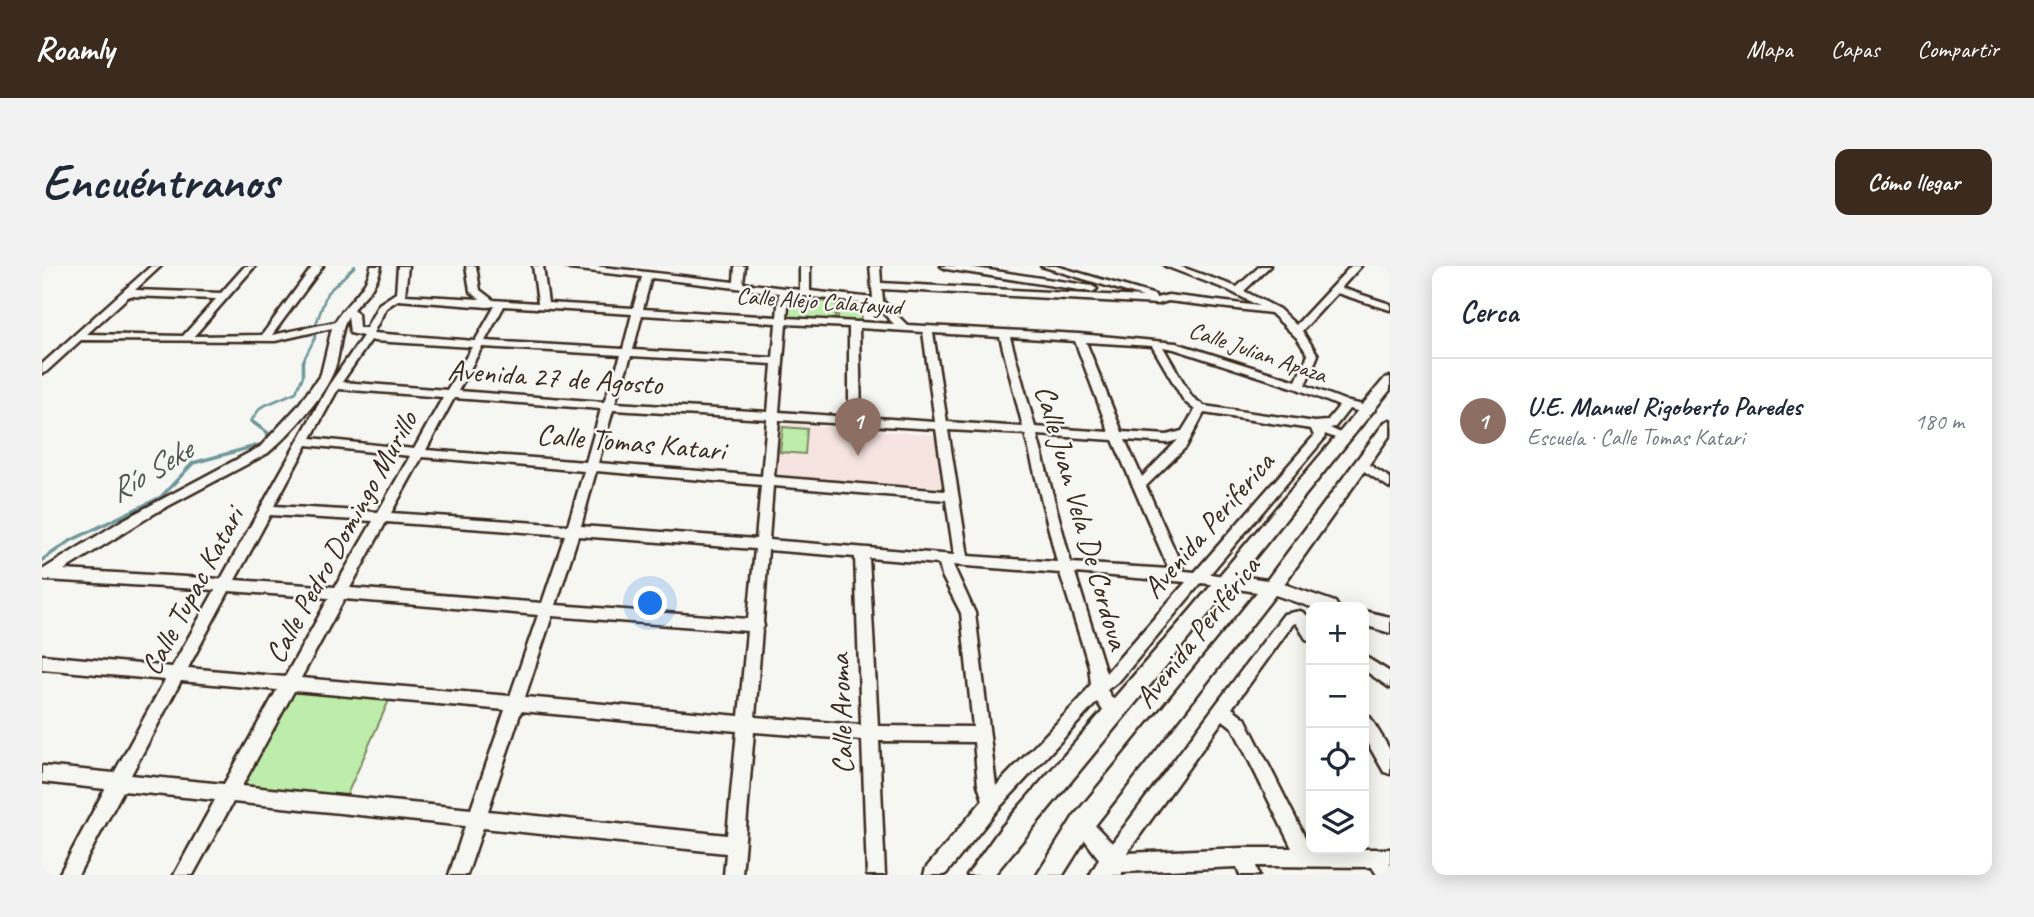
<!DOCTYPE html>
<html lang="es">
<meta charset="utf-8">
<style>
:root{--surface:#fff;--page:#f2f2f3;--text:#1f2937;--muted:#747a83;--line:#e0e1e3;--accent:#3b2a1e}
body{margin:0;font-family:Caveat,sans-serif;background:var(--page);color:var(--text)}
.controls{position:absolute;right:21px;bottom:21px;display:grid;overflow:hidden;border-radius:14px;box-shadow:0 4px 18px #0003}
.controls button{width:63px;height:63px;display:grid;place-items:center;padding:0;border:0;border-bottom:2px solid var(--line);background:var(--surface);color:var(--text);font:35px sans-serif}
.you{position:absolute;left:609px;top:338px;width:24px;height:24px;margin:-18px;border:5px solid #fff;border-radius:50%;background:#1a73e8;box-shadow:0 0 0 10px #1a73e833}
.badge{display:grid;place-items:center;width:46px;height:46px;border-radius:50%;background:var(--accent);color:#fff;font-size:23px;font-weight:700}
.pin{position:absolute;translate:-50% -58px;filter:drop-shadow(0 2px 4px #0008)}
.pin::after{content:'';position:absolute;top:37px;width:24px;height:21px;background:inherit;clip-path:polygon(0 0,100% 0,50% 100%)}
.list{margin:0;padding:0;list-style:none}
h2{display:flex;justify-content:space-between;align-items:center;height:91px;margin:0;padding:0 28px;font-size:30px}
h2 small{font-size:23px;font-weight:400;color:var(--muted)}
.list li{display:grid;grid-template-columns:46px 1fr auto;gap:21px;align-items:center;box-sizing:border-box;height:126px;padding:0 28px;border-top:2px solid var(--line)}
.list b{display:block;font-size:26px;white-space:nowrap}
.list p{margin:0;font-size:23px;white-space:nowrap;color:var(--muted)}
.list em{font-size:23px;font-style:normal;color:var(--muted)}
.icon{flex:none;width:38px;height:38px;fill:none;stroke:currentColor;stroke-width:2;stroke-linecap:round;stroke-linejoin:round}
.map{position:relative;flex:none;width:1348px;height:609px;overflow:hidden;border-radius:14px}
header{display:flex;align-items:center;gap:42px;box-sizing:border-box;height:98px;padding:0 35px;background:var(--accent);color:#fff}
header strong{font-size:33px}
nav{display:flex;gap:38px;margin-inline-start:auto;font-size:24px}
.intro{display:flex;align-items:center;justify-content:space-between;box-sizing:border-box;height:168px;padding:0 42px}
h1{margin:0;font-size:49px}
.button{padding:18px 32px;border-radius:14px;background:var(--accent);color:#fff;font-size:24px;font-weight:700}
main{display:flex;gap:42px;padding:0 42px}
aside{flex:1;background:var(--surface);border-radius:14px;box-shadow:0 4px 18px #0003}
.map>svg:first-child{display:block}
.built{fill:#f6e4e0}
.green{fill:#beedab;stroke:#7c8c64;stroke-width:2}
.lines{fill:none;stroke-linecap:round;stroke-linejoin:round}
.stream-far1{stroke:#6e979a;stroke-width:2.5}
.stream{stroke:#6e979a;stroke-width:3.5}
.minor-casing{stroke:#3b2a1e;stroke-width:5}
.tertiary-casing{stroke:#3b2a1e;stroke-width:5}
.minor{fill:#f6f6f2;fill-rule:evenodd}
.tertiary{fill:#f6f6f2;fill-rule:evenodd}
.labels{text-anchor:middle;stroke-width:5;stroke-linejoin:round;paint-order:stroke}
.far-street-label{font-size:24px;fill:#3b2a1e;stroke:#f6f6f2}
.street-label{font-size:30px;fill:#3b2a1e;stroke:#f6f6f2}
.water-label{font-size:32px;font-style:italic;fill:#505852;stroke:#f6f6f2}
</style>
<header>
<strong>Roamly</strong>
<nav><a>Mapa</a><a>Capas</a><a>Compartir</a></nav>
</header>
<div class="intro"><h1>Encuéntranos</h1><a class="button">Cómo llegar</a></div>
<main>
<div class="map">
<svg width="1348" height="609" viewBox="0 0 1348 609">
<rect width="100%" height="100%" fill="#f6f6f2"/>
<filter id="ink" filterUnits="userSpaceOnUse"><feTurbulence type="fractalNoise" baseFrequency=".0143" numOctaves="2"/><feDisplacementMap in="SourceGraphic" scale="14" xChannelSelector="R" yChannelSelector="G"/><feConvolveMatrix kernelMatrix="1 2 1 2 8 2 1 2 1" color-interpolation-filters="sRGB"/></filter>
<g filter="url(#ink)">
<path class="built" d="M742 158 895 169 902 221 735 212 732 210 737 160Z"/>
<path class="green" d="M749 33 818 38 819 55 796 54 795 38 793 54 746 51Z
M741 161 765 163 763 188 738 186Z
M251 423 348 432 303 533 196 523Z"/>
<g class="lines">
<path class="stream-far1" d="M274 58 285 27 313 0
M212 157 209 155 219 141 254 126 261 110V95L273 72V66"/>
<path class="stream" d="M0 294 28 275 119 231 151 197 225 177 226 167 209 155"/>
<defs>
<path id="minor" d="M109 0H119L93 24 179 27 203 0H213L152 70 220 69 271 0H281L230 69 293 56C303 37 326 23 329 0H339C336 18 323 30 311 43L316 48 317 62H324L337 38 354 27 356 0H366L363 29 438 33 428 25 424 0H434L438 24 451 34 496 37 491 0H501L506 37 591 42 600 11 528 3 523 0H552L692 16 693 0H703L701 17 758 24V0H768V25L831 32 828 0H838L839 17 1101 31 999 0H1014L1113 29 1114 32 1126 29 1217 40 1186 24 1123 0H1137L1195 21 1218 0H1228L1202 25 1237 43 1254 59 1309 0H1319L1299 22 1348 38V44L1295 27 1260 65 1276 89 1263 119 1307 136 1331 141 1333 144 1327 148 1307 143 1293 161 1288 162 1309 172 1303 176 1283 168 1282 173 1168 308 1189 311 1191 315 1189 319 1184 320 1159 317 1078 414 1065 424 1080 447 1078 452 1072 454 1066 452 1055 436 957 542 903 609H882L884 602 941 534 936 519 932 476 837 475 843 609H825L820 474 712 466 700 609H682L684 587 441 562 425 609H407L423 560 191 536 151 609H132L173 534 81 525 36 609H17L63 523 0 516V500L72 507 123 414 0 403V389L130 401 173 324 4 314 0 313V304L79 255 218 181 255 141 279 108 290 62 233 75 39 74 4 106 0 107V98ZM609 12 737 27 735 51 601 43ZM840 23 1116 38 1126 35 1229 47 1255 72 1266 89 1254 115 1134 77 1037 68 865 59 841 35ZM747 28 833 39 852 58 745 52ZM87 30 174 33 141 70 45 68ZM356 34 446 41 453 40 433 75 331 67 344 42ZM462 40 590 48 581 83 443 75ZM600 49 734 57 731 92 591 84ZM306 50 308 67 321 70 287 119 179 313 22 304 115 246 226 187C249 167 283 130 293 102 299 84 297 66 306 50ZM744 58 807 61V151L737 146ZM817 62 881 66 893 156 819 151ZM891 67 958 71 981 161 905 156ZM968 71 1033 75 1067 166 993 161ZM329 74 332 75 430 81 405 124 300 116ZM1044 76 1110 80 1142 135 1153 144 1140 165 1125 169 1080 166ZM440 81 579 89 562 136 416 125ZM1121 81 1132 83 1253 122 1297 140 1285 155 1273 156 1162 140 1150 131ZM589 90 730 98 726 146 573 137ZM296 123 401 131 372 183 269 172ZM412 132 559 143 544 196 384 184ZM571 144 725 153 720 210 556 197ZM1162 147 1269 163 1272 170 1153 306 1142 305 1104 220 1144 181ZM737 154 894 163 903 225 732 211ZM906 164 983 168 1015 296 926 290ZM995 169 1071 174 1127 303 1029 297ZM1083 174 1125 177 1136 174 1100 211ZM265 179 368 190 336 246 232 240ZM380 191 542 205 526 259 349 247ZM554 205 719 219 714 273 539 260ZM731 220 904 234 912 289 727 274ZM228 249 331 255 293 321 193 314ZM344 256 523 269 500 337 308 322ZM536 270 713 283 706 353 514 339ZM726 284 813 291 819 459 713 451 720 364 722 360 721 356ZM827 292 897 298 900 310 919 347 931 461 836 460ZM911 299 1018 307 1047 400 1049 418 1039 432 954 520 933 347ZM1033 307 1144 316 1064 407ZM187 325 287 332 243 411 146 402ZM302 333 496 349 468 430 259 412ZM510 350 705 365 697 450 483 431ZM139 415 235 424 182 518 89 509ZM252 425 463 444 429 543 200 520ZM479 445 695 465 685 569 446 545Z
M899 0H921L1050 20 1055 23 1050 26 904 3Z
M1320 194 1348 212V222L1316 201 1314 198Z
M1258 345C1271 349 1269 364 1269 375L1264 373 1254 357 1251 358 1190 442 1203 452 1269 583H1348V609H1335L1330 601 1214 600 1217 609H1198L1195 601 1080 606V609H1048L1057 593 1031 558 1034 552 1040 549 1046 552 1070 577 1242 348ZM1181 454 1191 462 1250 582H1200L1085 587Z
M1322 390 1348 406V422L1322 404Z
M1322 449 1328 451 1348 484V508L1342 506 1322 471Z"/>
<path id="tertiary" d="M1348 111V124L1198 310 1225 314 1343 156 1348 154V169L1242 318 1293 336 1296 341H1269L1233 329 1048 566 1021 609H995L1032 550 1215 326 1188 322 952 609H925L958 563 1147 346 1343 112Z
M1322 345 1348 351V367L1322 359Z"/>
</defs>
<use href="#minor" class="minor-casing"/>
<use href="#tertiary" class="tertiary-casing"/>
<use href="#minor" class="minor"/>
<use href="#tertiary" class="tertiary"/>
</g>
</g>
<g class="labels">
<g class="far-street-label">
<text transform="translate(777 35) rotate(4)" y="8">Calle Alejo Calatayud</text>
<text transform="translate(1216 86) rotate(19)" y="8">Calle Julian Apaza</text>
</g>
<g class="street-label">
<text transform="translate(513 111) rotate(4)" y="10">Avenida 27 de Agosto</text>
<text transform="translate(589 176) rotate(5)" y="10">Calle Tomas Katari</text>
<text transform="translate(1040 251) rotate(74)" y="10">Calle Juan Vela De Cordova</text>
<text transform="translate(1166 259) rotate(-49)" y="10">Avenida Periferica</text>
<text transform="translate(299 271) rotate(-61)" y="10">Calle Pedro Domingo Murillo</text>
<text transform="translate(150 325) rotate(-62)" y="10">Calle Tupac Katari</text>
<text transform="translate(1155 366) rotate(-52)" y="10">Avenida Periférica</text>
<text transform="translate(799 448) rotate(-92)" y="10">Calle Aroma</text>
</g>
<g class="water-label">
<text transform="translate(108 204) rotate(-31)" y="11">Río Seke</text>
</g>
</g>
</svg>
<div class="controls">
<button>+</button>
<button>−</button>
<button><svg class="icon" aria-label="locate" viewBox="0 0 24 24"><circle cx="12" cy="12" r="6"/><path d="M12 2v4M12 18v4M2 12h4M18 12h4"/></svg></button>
<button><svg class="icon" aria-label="layers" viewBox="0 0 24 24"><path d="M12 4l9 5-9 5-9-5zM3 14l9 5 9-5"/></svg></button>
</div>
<div class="you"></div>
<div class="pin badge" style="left:816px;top:190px;background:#8d6e63">1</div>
</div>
<aside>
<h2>Cerca<small></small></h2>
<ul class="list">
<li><span class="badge" style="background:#8d6e63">1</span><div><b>U.E. Manuel Rigoberto Paredes</b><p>Escuela · Calle Tomas Katari</p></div><em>180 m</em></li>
</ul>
</aside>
</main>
